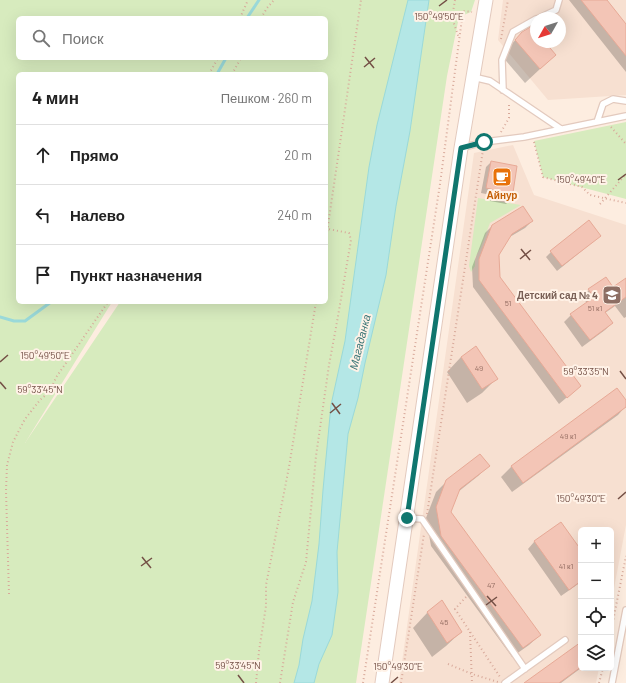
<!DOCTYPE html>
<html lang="ru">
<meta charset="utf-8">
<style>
:root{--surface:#fff;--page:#f2f2f2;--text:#222;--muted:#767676;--line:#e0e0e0}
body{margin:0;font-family:Barlow,sans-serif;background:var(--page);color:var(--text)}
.controls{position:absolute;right:12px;bottom:12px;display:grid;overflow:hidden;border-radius:6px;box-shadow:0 4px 16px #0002}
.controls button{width:36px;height:36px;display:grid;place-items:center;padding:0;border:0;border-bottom:1px solid var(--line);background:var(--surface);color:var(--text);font:20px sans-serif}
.compass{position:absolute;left:530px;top:12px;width:36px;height:36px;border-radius:50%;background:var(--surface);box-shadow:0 4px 16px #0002;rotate:231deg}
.stop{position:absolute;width:12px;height:12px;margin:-9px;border:3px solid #0f766e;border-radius:50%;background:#fff}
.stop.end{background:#0f766e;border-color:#fff;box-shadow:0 1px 4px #0008}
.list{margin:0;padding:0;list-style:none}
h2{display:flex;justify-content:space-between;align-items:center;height:52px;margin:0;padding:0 16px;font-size:17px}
h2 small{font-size:13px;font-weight:400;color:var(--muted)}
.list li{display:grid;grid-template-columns:26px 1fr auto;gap:12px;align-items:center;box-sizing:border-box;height:60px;padding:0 16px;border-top:1px solid var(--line)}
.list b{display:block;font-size:15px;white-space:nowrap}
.list em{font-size:13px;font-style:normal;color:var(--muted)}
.icon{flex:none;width:22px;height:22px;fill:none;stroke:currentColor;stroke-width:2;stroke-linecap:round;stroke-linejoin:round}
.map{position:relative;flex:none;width:626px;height:683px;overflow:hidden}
.search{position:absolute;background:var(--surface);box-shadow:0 4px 16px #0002;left:16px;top:16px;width:312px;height:44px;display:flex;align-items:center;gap:10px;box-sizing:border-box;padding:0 14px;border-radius:6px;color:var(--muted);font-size:15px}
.panel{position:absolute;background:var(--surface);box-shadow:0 4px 16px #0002;left:16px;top:72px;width:312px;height:232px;border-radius:6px}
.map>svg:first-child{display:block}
.residential{fill:#f7e0d1;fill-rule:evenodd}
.green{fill:#d7ebbe;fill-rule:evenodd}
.water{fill:#b4e7e6;stroke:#9ad9d9}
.shadow{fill:#0003}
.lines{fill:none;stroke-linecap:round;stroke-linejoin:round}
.stream{stroke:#9ad9d9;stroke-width:3}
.building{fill:#f3c5b6;stroke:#e7a996}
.service-casing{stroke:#e3cabe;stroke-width:8}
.tertiary-casing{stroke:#e3cabe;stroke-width:15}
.path{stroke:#d8a99a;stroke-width:2;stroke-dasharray:1 3;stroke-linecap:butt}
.service{stroke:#fff;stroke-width:5.5}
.tertiary{stroke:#fff;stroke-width:13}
.route{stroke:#0f766e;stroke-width:5}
.ticks{fill:none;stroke:#745046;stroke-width:1.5}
.labels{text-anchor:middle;stroke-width:4;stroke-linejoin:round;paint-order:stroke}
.number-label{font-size:8px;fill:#946d62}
.food-label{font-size:10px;font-weight:bold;fill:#c56008;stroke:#fff2e7}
.education-label{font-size:10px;font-weight:bold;fill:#785e54;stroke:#fff2e7;text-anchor:end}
.water-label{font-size:11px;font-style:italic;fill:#377374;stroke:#fff2e7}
.ticks-label{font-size:10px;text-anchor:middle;fill:#745046;stroke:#fff2e7;stroke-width:4;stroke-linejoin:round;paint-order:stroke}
</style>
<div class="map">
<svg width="626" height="683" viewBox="0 0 626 683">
<rect width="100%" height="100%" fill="#fdede0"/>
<path class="residential" d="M503 0H626V95L548 100 498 40ZM536 18H560V42H536Z
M513 145 534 195 626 225V525L611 604V530H581V668H599L596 683H399L474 153Z"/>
<path class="green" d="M0 0H475L471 12 459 17 447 76 356 683H0ZM18 18H326V58H18ZM18 74H326V302H120L25 443 112 302H18Z
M626 122V199L543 177 534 141Z
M478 198 521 205 490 223 481 247 475 258V266L471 272 469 266Z"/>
<path class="water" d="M408 0H429L410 131 396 206 386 275 365 363 358 398 348 434 337 552 338 592 332 635 319 664 314 683H294L299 665 303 639 312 601 319 544 323 490 331 405 345 341 369 167 377 125Z"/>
<path class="shadow" d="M569 0H605L626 26V72Z
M523 32 536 33V42H544L555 55 525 83 501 55Z
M491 162 511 199 506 204 490 201 491 195 481 193 486 167Z
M532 221 525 228 508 238 498 254 499 278 572 393 559 404 473 287 472 267 485 233 493 225Z
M600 236 557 271 546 257 551 252Z
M626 279V317L624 318 615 306 605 313 612 323 605 330 582 347 564 322 571 315 587 303 582 297 589 290 613 288Z
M461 357 496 379 482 393 467 403 447 372Z
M617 389 626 402V406L618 415 512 492 501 477 511 467Z
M488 466 478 476 458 492 450 512 540 635 529 645 512 657 431 546 426 518 436 492 447 481Z
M561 523 581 552V582L561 596 528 549 534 542Z
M442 602 461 632 446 646 432 657 413 628 427 613Z
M581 646V668L561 683H526Z"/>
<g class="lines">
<path class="stream" d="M247 18 259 0
M217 74 226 58
M0 317 14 321H25L51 302"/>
</g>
<path class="building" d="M581 0H607L626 24V56Z
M532 26 536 31V42H545L556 55 540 69 515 40 522 32Z
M491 161 517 166 512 199 494 196 495 190 486 188Z
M523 206 533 221 512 234 499 255 500 277 581 386 567 398 479 280V259L492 225Z
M589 220 601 236 562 266 550 251Z
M606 277 613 287 626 278V297L605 312 613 323 590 340 570 314 594 297 588 289Z
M476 346 498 379 482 389 461 357Z
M617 388 626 400V407L523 483 511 466Z
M480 454 490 466 460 489 451 512 541 635 523 648 441 536 436 507 446 480Z
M561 522 581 550V581L569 590 534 541Z
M442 600 462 632 447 643 427 612Z
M581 642V667L559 683H524Z"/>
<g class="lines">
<defs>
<path id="service" d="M539 18 556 10 559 0
M473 77 490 81 561 129
M503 90 502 60 513 32 536 19
M597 122 603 104 613 99 626 101
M461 148 484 142 524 137 626 116
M407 518 422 519 525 669
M505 683 565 640
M612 683 626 610"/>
<path id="tertiary" d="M382 683 461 148 486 0"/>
</defs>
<use href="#service" class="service-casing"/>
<use href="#tertiary" class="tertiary-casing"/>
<path class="path" d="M455 0 452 18 459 38
M240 18 248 0
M261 18 267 8 274 0
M501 39 508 0
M209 74 218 58
M232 74 241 58
M611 127 626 144
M501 132 509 118V102
M534 142 543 177 582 187 590 195 626 203
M600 204 626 174
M326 239 361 0
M427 514 483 150
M9 594 6 491 7 465 13 442 25 419 40 400 49 392 57 376 108 302
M466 597 455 609 500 677
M611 631 626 556
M470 632 472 683
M448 664 472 674 498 682
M256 683 259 651 266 606V585L289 467 316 302
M280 683 293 602 306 562 316 456 329 365 337 322 351 240 349 233 328 229
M363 683 440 184 463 11 472 12
M401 683 424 534
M599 683 603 668"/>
<use href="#service" class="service"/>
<use href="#tertiary" class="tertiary"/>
</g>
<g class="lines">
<path class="route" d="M407 518 461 148 484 142"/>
</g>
<path class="ticks" d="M439 6 447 0M365 57 374 68M364 67 375 58M618 180 626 174M521 249 530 260M520 259 531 250M0 362 8 355M620 371 626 379M0 382 6 389M332 403 340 414M330 413 341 404M618 499 626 492M142 557 151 568M141 566 152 558M487 596 496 606M486 605 497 597M238 675 244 683M391 683 398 677"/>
<defs>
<symbol id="cafe-square" viewBox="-11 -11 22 22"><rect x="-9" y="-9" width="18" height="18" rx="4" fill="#e8710a" stroke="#fff2e7"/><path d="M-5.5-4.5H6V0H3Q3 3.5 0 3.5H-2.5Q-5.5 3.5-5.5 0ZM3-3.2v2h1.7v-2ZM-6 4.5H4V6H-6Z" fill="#fff"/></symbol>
<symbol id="school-square" viewBox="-11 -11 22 22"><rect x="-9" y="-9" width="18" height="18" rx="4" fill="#8d6e63" stroke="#fff2e7"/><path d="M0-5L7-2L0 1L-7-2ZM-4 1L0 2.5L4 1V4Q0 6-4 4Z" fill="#fff"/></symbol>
</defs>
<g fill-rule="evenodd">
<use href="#cafe-square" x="491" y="166" width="22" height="22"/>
<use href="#school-square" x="601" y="284" width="22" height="22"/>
</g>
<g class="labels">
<g class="number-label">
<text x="508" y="306">51</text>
<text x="595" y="311">51 к1</text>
<text x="479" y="371">49</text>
<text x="568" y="439">49 к1</text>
<text x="566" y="569">41 к1</text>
<text x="491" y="588">47</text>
<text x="444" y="625">45</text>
</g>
<g class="food-label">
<text x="502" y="199">Айнур</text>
</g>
<g class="education-label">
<text x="598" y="299">Детский сад № 4</text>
</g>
<g class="water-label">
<text transform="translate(360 342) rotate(-76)" y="4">Магаданка</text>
</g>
</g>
<g class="ticks-label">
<text x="439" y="20">150°49'50"E</text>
<text x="581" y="183">150°49'40"E</text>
<text x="45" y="359">150°49'50"E</text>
<text x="586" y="375">59°33'35"N</text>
<text x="40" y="393">59°33'45"N</text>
<text x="581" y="502">150°49'30"E</text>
<text x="238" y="669">59°33'45"N</text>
<text x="398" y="670">150°49'30"E</text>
</g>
</svg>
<div class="controls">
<button>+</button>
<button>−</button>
<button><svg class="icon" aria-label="locate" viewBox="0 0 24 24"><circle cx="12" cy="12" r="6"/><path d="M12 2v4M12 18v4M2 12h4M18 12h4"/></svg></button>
<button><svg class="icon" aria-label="layers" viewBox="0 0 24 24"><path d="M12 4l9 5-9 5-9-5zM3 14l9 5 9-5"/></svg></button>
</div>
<svg class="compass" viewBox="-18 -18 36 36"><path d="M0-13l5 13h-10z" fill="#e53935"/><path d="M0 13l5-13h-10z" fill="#767676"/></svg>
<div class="stop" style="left:484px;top:142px"></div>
<div class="stop end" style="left:407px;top:518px"></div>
<div class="search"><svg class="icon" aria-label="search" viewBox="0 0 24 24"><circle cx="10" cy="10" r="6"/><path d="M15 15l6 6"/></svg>Поиск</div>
<section class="panel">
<h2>4 мин<small>Пешком · 260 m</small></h2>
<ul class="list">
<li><svg class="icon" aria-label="ahead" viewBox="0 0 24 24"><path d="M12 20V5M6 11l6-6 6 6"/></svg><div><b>Прямо</b></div><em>20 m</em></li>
<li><svg class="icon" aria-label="left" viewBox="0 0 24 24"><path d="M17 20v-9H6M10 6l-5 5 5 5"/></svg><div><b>Налево</b></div><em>240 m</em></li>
<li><svg class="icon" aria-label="arrive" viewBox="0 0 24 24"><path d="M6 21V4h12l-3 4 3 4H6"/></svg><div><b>Пункт назначения</b></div></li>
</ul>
</section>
</div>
